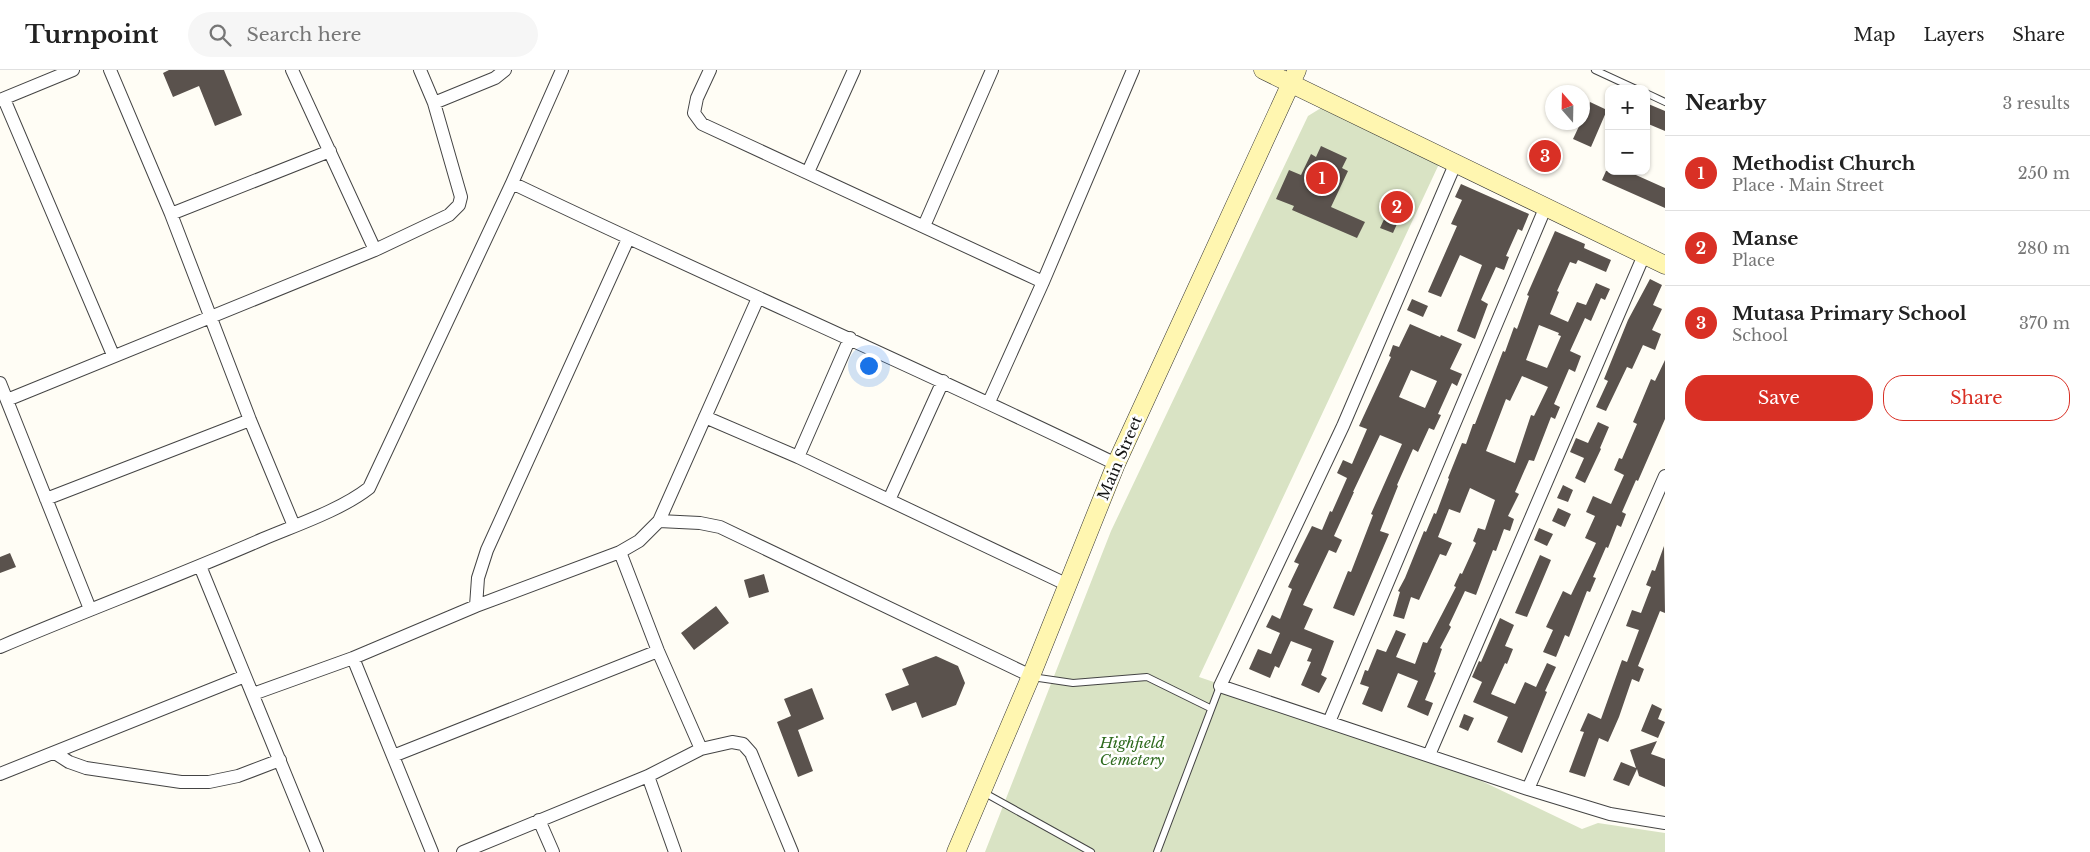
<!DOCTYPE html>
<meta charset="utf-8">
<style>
:root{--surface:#fff;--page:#f6f6f6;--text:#222;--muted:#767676;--line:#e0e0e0;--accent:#d93025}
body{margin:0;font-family:"Libre Baskerville",serif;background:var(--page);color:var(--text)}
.controls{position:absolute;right:15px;top:15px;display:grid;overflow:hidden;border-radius:10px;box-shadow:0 1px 4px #0004}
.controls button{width:45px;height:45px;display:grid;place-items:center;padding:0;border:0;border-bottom:1px solid var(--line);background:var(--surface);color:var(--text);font:25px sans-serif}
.compass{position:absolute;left:1545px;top:15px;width:45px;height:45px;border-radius:50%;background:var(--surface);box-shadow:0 1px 4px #0004;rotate:340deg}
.you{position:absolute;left:868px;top:295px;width:18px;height:18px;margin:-12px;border:4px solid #fff;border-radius:50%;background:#1a73e8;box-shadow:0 0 0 8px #1a73e833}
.badge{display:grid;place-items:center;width:32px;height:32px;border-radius:50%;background:var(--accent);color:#fff;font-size:16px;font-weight:700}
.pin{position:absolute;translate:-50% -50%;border:2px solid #fff;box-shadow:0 1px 5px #0006}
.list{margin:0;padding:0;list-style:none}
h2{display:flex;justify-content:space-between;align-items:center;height:65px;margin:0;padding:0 20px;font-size:21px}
h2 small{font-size:16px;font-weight:400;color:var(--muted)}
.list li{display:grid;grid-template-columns:32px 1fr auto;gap:15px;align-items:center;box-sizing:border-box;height:75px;padding:0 20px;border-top:1px solid var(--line)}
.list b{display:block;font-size:19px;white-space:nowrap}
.list p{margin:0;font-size:16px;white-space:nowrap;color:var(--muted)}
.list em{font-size:16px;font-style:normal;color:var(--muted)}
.actions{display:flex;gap:10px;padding:15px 20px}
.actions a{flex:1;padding:11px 0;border:1px solid var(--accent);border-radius:20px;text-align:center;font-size:18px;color:var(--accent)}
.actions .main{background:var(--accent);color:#fff}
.icon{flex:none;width:28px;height:28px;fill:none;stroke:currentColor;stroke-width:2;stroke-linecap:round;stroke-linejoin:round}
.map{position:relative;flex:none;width:1665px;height:782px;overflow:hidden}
header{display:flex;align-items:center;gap:30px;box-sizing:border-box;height:70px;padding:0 25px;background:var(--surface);border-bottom:1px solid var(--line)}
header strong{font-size:24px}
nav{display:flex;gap:28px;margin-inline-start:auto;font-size:18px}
.search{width:350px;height:45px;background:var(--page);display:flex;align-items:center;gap:12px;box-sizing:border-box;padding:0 18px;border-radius:28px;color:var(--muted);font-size:19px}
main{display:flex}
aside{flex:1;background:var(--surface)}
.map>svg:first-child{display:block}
.cemetery{fill:#d9e3c4}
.building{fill:#5a524d;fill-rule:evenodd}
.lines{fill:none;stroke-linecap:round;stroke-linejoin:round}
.lane-casing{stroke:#444;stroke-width:8}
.street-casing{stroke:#444;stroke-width:14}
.secondary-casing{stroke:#333;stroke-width:19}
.lane{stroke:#fff;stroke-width:6}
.street{stroke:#fff;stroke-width:12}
.secondary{stroke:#fff6b0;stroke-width:18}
.labels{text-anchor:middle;stroke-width:5;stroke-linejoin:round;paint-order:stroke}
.street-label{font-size:15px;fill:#111;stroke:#fff}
.park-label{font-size:15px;font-style:italic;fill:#2f6b1f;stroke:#fff}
</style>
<header>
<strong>Turnpoint</strong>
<div class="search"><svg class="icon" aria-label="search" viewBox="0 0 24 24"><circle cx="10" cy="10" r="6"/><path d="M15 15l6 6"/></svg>Search here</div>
<nav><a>Map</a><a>Layers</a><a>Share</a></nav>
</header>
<main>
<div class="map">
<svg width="1665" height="782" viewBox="0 0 1665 782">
<rect width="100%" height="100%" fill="#fffdf5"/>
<path class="cemetery" d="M1321 38 1439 94 1199 607 1425 684 1582 759 1598 753 1665 763V782H985L1111 461 1308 46Z"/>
<path class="building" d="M169 0H224L242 45 215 56 199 16 173 27 163 3Z
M1590 32 1607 40 1591 77 1573 69 1581 52H1582Z
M1646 33 1665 41V61L1646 53Z
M1321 76 1347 88 1342 98 1348 101 1331 137 1365 152 1357 168 1292 140 1294 136 1276 129 1289 100 1301 105 1311 84 1316 87Z
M1606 101H1627L1665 118V138L1602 110Z
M1461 114 1529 144 1522 161 1518 159 1506 186 1509 187 1504 200 1496 197 1481 230 1488 234 1475 269 1457 261 1482 195 1460 185 1441 227 1428 222 1457 156 1451 154 1462 130 1455 127Z
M1397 121 1409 127 1393 163 1380 158Z
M1555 161 1585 174 1584 178 1611 190 1606 202 1578 190 1576 194 1570 192 1557 221 1559 222 1550 244 1568 252 1577 232 1586 235 1596 213 1610 219 1605 230 1601 228 1591 251 1585 248 1570 281 1581 286 1575 302 1569 299 1554 334 1560 337 1555 349 1551 347 1534 391 1529 390 1515 422 1519 424 1508 446 1514 449 1510 461 1504 459 1496 481 1493 480 1476 525 1465 521 1449 555 1451 557 1440 578 1442 579 1434 602 1436 603 1425 630 1433 633 1428 646 1407 637 1418 611 1398 603 1382 642 1362 634 1369 617 1360 614 1365 600 1368 601 1377 579 1386 582 1396 560 1406 564 1396 587 1415 594 1423 572 1427 573 1456 517 1454 516 1460 503 1462 504 1476 473 1473 471 1478 458 1485 460 1495 430 1470 418 1460 443 1449 439 1438 467 1452 473 1446 486 1440 484 1419 530 1411 527 1404 549 1393 546 1400 522 1398 521 1405 508 1424 461 1426 462 1434 443 1436 444 1449 409 1448 408 1462 373 1466 374 1473 354H1475L1503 281 1505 282 1514 257 1517 259 1529 226 1527 225ZM1539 255 1559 263 1558 265 1561 266 1547 298 1526 290ZM1522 306 1548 317 1534 346 1531 345 1515 393 1486 381 1506 329 1510 331Z
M1650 209 1662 215 1653 235 1662 239 1652 260 1661 264 1655 280 1643 275 1632 299 1627 297 1606 341 1596 337 1608 311 1604 309 1628 250Z
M1412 229 1428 236 1423 247 1407 240Z
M1410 254 1440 267 1441 265 1462 274 1450 299 1462 304 1457 316 1452 313 1438 344 1441 345 1434 360 1429 358 1418 382 1413 379 1397 415 1398 416 1380 461 1389 464 1354 546 1333 538 1348 501 1351 502 1373 445 1371 444 1402 374 1380 365 1353 422H1354L1334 466 1342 470 1336 483 1329 480 1303 535 1313 539 1304 559 1334 571 1321 605 1327 608 1319 623 1301 615 1311 592 1307 591 1312 579 1291 571 1279 598 1275 596 1270 608 1249 599 1258 579 1271 584 1280 563 1266 557 1272 545 1280 549 1292 519 1288 517 1299 494 1294 492 1312 456 1322 460 1330 441 1332 442 1347 408 1337 403 1343 390 1352 394 1367 359 1359 356 1391 287 1389 286 1393 275 1399 277ZM1411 300 1437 311 1425 338 1399 327Z
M1665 290V349L1638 411 1636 410 1622 442 1626 444 1621 457 1617 455 1608 478 1606 477 1593 507 1596 508 1590 522 1587 521 1569 567 1565 565 1556 587 1543 582 1553 560 1546 557 1563 521 1571 525 1596 473 1585 468 1595 446 1586 442 1593 426 1611 434 1624 405 1614 400 1619 388 1622 389 1637 354 1633 352 1651 309 1655 311Z
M1598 352 1609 357 1600 378 1601 379 1585 413 1575 408 1584 388 1570 382 1576 368 1588 373Z
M1563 415 1573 420 1568 432 1557 428Z
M1558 438 1571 444 1565 457 1552 451Z
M1539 458 1553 464 1547 476 1534 470Z
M1664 476 1665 543 1660 541 1638 596 1644 599 1639 612 1632 609 1619 647 1608 672 1599 668 1585 707 1569 702 1584 662 1580 661 1588 643 1601 649 1622 590 1627 592 1639 560 1626 556 1632 540 1641 543 1651 517 1646 515 1652 500 1655 501Z
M10 483 16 497 0 503V487Z
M1540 485 1551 490 1527 547 1515 543Z
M764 504 769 522 749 528 744 510Z
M716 536 729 553 694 580 681 563Z
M1500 548 1514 555 1505 576 1513 579 1507 594 1505 593 1491 624 1515 634 1525 612 1536 617 1547 593 1556 597 1545 621 1547 622 1522 683 1497 672 1508 647 1473 632 1482 612 1472 607 1479 591 1481 592Z
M936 586 958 596 965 613 956 635 922 648 916 632 892 641 885 624 909 615 902 599Z
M812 618 824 649 798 660 813 701 798 707 777 652 791 646 784 629Z
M1652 634 1662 639 1658 649 1665 652 1658 668 1641 661Z
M1464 644 1474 648 1468 661 1459 657Z
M1657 671 1651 684 1665 689V717L1639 706 1637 699 1629 716 1613 710 1621 692 1636 698 1630 680Z"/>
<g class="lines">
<defs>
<path id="lane" d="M1595 0 1636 19
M1646 23 1665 32
M1032 607 1073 613 1147 607 1210 638
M983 722 1091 782
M1157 782 1220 616"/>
<path id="street" d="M110 0 171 144 250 350 294 456
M292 0 375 180
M710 0 697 28 694 43 702 54 1043 212
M4 29 113 285
M0 30 73 0
M434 33 495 8 505 0
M1456 92 1343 356 1220 616 1528 719 1610 744 1665 753
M808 102 854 0
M512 113C712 209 917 297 1116 394
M171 144 330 81
M924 156 992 0
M0 313 90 539
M7 330 375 180 449 145 459 135 461 127 434 33 420 0
M989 332 1043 212 1133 0
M705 347 798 387 1068 515
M798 387 850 268
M46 429 250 350
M889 430 943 311
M659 451 700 453 720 457 1031 606
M620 482 658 581 701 679
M200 496 317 782
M476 536 478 508 487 480 628 169
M0 577C87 540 176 507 263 469 296 455 341 440 369 418L512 113 562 0
M253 624 353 588
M1329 652 1546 136
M55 683 69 692 86 698 181 712H209L238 706 280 690
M1429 685 1644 185
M393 686 658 581
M0 704 245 606
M648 706 675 782
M1528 719 1665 406
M539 750 553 782
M432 782 353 588 476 536 620 482 639 471 659 451 758 228
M463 782 648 706 701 679 732 672 743 674 751 683 792 782"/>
<path id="secondary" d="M1263 0 1665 195
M956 782 1031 606 1116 394 1297 0"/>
</defs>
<use href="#lane" class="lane-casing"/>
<use href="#street" class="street-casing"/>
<use href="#secondary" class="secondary-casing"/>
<use href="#lane" class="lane"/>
<use href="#street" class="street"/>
<use href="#secondary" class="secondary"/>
</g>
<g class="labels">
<g class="street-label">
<text transform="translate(1120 388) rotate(-67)" y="5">Main Street</text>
</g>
<g class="park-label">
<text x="1132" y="678">Highfield<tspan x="1132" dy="17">Cemetery</tspan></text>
</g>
</g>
</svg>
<div class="controls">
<button>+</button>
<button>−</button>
</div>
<svg class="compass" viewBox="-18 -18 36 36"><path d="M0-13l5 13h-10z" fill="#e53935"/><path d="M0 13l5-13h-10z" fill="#767676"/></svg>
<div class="you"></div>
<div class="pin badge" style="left:1322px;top:108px">1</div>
<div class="pin badge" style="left:1397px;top:137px">2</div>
<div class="pin badge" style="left:1545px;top:86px">3</div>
</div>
<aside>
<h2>Nearby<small>3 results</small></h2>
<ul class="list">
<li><span class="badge">1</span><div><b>Methodist Church</b><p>Place · Main Street</p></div><em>250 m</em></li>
<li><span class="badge">2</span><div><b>Manse</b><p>Place</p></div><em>280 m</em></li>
<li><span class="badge">3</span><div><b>Mutasa Primary School</b><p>School</p></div><em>370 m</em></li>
</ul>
<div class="actions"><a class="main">Save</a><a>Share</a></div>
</aside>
</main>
